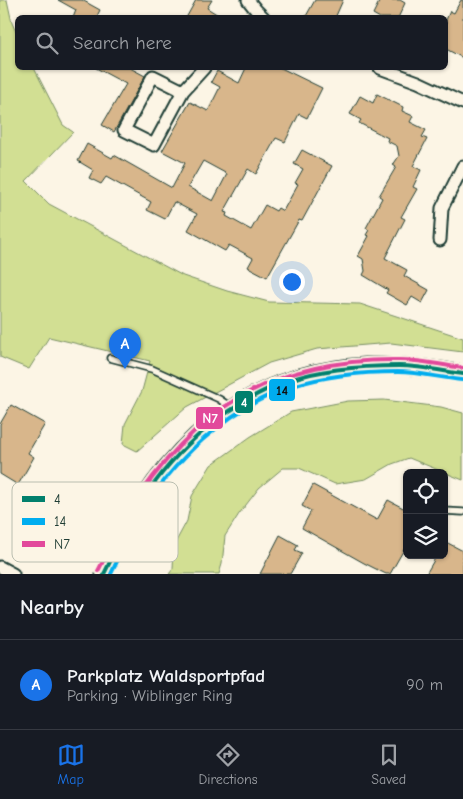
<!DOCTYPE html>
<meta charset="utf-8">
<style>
:root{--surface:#171b24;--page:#20242c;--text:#f1f3f6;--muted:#9ea1a6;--line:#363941;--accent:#1a73e8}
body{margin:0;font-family:"Comic Neue",sans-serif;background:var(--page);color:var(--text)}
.controls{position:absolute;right:15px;bottom:15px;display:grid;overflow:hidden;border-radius:8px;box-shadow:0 1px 4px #0004}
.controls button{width:45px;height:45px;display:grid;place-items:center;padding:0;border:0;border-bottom:1px solid var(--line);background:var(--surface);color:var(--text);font:25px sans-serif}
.you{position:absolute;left:291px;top:281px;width:18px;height:18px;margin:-12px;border:4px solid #fff;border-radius:50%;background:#1a73e8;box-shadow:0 0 0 8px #1a73e833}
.badge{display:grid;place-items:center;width:32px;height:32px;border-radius:50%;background:var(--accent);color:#fff;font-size:16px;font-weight:700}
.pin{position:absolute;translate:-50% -41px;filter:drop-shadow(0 1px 2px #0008)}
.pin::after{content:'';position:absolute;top:26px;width:18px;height:15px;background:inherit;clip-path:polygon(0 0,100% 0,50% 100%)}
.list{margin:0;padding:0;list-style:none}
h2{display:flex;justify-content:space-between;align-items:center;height:65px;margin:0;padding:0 20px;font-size:21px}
h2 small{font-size:16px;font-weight:400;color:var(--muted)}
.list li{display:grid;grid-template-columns:32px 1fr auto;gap:15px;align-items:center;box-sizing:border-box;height:90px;padding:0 20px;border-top:1px solid var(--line)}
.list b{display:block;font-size:19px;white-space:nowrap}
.list p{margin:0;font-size:16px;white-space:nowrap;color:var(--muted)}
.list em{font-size:16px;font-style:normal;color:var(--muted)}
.icon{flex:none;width:28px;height:28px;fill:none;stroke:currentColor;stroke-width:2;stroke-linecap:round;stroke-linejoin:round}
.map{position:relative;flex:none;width:463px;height:574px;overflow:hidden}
.search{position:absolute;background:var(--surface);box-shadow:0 1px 4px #0004;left:15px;right:15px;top:15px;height:55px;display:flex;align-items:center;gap:12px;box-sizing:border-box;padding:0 18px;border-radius:8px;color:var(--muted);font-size:19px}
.sheet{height:155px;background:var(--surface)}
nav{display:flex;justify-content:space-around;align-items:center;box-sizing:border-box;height:70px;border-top:1px solid var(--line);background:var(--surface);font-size:14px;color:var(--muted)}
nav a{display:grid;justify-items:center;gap:2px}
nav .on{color:var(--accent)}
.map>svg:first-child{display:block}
.green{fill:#d2df93;stroke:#788e64}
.building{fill:#d8b68b;stroke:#1f3d34;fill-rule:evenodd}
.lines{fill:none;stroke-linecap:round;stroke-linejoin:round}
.lane-casing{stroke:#1f3d34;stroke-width:9}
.street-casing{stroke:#1f3d34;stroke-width:15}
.secondary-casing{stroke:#1f3d34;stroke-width:19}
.lane{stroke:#fcf5e5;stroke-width:5.5}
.street{stroke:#fcf5e5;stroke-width:11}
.secondary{stroke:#fcf5e5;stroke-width:15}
.bus-1-casing{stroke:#fcf5e5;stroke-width:8}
.bus-2-casing{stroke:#fcf5e5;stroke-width:8}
.bus-3-casing{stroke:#fcf5e5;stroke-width:8}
.bus-1{stroke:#01806d;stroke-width:4}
.bus-2{stroke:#00adef;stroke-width:4}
.bus-3{stroke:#e2499b;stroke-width:4}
.key{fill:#fcf5e5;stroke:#babeb0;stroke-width:1}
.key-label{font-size:14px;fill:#1f3d34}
.line-badge{stroke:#fcf5e5;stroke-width:2}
.badge-label{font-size:14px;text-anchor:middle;font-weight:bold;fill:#fff}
.pale-badge-label{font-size:14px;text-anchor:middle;font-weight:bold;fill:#111}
</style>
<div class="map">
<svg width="463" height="574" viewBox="0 0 463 574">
<rect width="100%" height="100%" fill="#fcf5e5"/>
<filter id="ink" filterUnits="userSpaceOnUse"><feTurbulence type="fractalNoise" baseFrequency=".02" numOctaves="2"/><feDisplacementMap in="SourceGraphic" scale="10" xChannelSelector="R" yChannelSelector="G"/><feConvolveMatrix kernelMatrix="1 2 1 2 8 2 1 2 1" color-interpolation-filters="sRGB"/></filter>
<g filter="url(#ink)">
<path class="green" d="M0 0H7L12 23 17 34 18 68H34L63 125 73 132 26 181 49 204 183 276 227 291 269 302 360 304 463 338V352L391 343 317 349 269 363 187 407 137 451 123 444 125 424 142 391 150 361 49 337 29 369 0 357Z
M384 400 441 407 463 413V480L409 458 392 464 366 479 335 484 299 468H283L259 488 239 514 225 536 222 564 219 574H169L173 569 174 545 187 521 192 496 211 465 250 437 291 412 348 401Z"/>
<path class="building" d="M58 0H82L100 10 96 18H73L76 10Z
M196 0H212L207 8 223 18H186Z
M315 0H343L335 18H305Z
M380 0H400L405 3 398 18H380L373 14Z
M461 0H463V58L446 49V20L450 11 454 13Z
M96 68H130L145 76 114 132 102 125 126 84Z
M246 68H281L322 88 307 118 299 114 285 142 276 138 256 174 248 169 224 212 227 213 226 216 251 230 265 205 276 211 278 208 283 211 298 184 295 183 303 169 294 164 302 150 332 166 302 221 299 220 267 277 248 267 253 258 229 245 225 251 188 230 197 214 174 202 165 219 147 210 151 202 106 177 101 184 89 178 93 170 78 161 87 144 112 158 114 155 172 188 185 163 162 151 190 102 208 111 220 87 211 82 217 71 239 83ZM203 161 227 174 213 201 188 187Z
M377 94 403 107 402 111 413 116 410 122 426 130 422 137 427 139 413 166 421 170 413 187 417 189 401 217 405 219 385 258 407 270 404 276 429 290 422 303 412 297 407 305 386 293 388 290 363 275 365 271 363 259 358 256 369 236 366 235 369 230 366 228 382 198 379 196 396 167 393 165 399 156 397 146 387 141 388 138 359 123 361 120 350 114 360 96 373 103Z
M11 405 45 424 28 453 34 457 18 485 0 474V424Z
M313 485 377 520 388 500 407 510V544L390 574H386L364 563 302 528 311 511 302 506Z
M280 535 298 545 295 550 302 553 290 574H260Z
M444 541 463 551V574H426L437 555H444Z"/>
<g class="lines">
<defs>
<path id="lane" d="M110 358 152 369 219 399 232 408
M444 511 463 512"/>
<path id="street" d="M248 0 256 10 264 18
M380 68 418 82 463 103
M183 91 153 76 124 130 154 145 183 91 204 68
M440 240 442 208 463 166
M0 567 13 574"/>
<path id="secondary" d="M104 574C171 415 289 339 463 374"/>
</defs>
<use href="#lane" class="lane-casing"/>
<use href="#street" class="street-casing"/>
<use href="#secondary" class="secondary-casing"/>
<use href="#lane" class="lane"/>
<use href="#street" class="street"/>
<use href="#secondary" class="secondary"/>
<defs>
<path id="bus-1" d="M104 574C113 556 121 537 131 520 165 457 223 404 290 380 324 368 363 366 399 366 420 366 442 371 463 374"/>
<path id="bus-2" d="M111 574C119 557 127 540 136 523 169 463 228 407 293 386 327 375 363 372 398 372 419 372 441 378 462 380"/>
<path id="bus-3" d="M98 571C108 552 116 531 127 514 194 408 273 358 399 360 420 360 442 365 463 368"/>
</defs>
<use href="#bus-1" class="bus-1-casing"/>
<use href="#bus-2" class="bus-2-casing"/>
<use href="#bus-3" class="bus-3-casing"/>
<use href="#bus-1" class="bus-1"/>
<use href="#bus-2" class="bus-2"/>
<use href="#bus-3" class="bus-3"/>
</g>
</g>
<rect x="12" y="482" width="166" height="80" rx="8" class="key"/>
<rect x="22" y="496" width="23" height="6" fill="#01806d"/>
<rect x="22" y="518" width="23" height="7" fill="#00adef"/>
<rect x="22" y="541" width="23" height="6" fill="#e2499b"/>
<g class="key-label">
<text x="54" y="504">4</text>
<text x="54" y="526">14</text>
<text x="54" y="549">N7</text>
</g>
<g class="line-badge">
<rect x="268" y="378" width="28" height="24" rx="5" fill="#00adef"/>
<rect x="234" y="390" width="20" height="24" rx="5" fill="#01806d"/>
<rect x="195" y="406" width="29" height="24" rx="5" fill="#e2499b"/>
</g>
<g class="badge-label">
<text x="244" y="407">4</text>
<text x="210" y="423">N7</text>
</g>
<g class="pale-badge-label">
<text x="282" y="395">14</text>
</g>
</svg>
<div class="controls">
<button><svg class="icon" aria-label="locate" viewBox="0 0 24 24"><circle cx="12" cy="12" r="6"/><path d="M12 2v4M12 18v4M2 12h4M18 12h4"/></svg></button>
<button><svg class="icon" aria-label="layers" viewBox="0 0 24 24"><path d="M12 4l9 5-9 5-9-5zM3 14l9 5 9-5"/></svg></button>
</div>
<div class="you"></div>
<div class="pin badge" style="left:125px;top:369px">A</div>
<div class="search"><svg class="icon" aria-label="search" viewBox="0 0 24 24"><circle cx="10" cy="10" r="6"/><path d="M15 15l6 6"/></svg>Search here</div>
</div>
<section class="sheet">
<h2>Nearby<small></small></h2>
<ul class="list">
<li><span class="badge">A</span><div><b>Parkplatz Waldsportpfad</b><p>Parking · Wiblinger Ring</p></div><em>90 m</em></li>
</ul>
</section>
<nav>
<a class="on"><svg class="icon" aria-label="map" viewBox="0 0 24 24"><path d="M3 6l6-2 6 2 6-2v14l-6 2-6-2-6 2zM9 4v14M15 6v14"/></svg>Map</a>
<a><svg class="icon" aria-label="directions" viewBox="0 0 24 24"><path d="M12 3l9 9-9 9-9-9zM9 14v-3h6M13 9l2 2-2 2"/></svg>Directions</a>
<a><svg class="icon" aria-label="saved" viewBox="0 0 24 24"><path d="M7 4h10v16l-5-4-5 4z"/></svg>Saved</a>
</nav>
